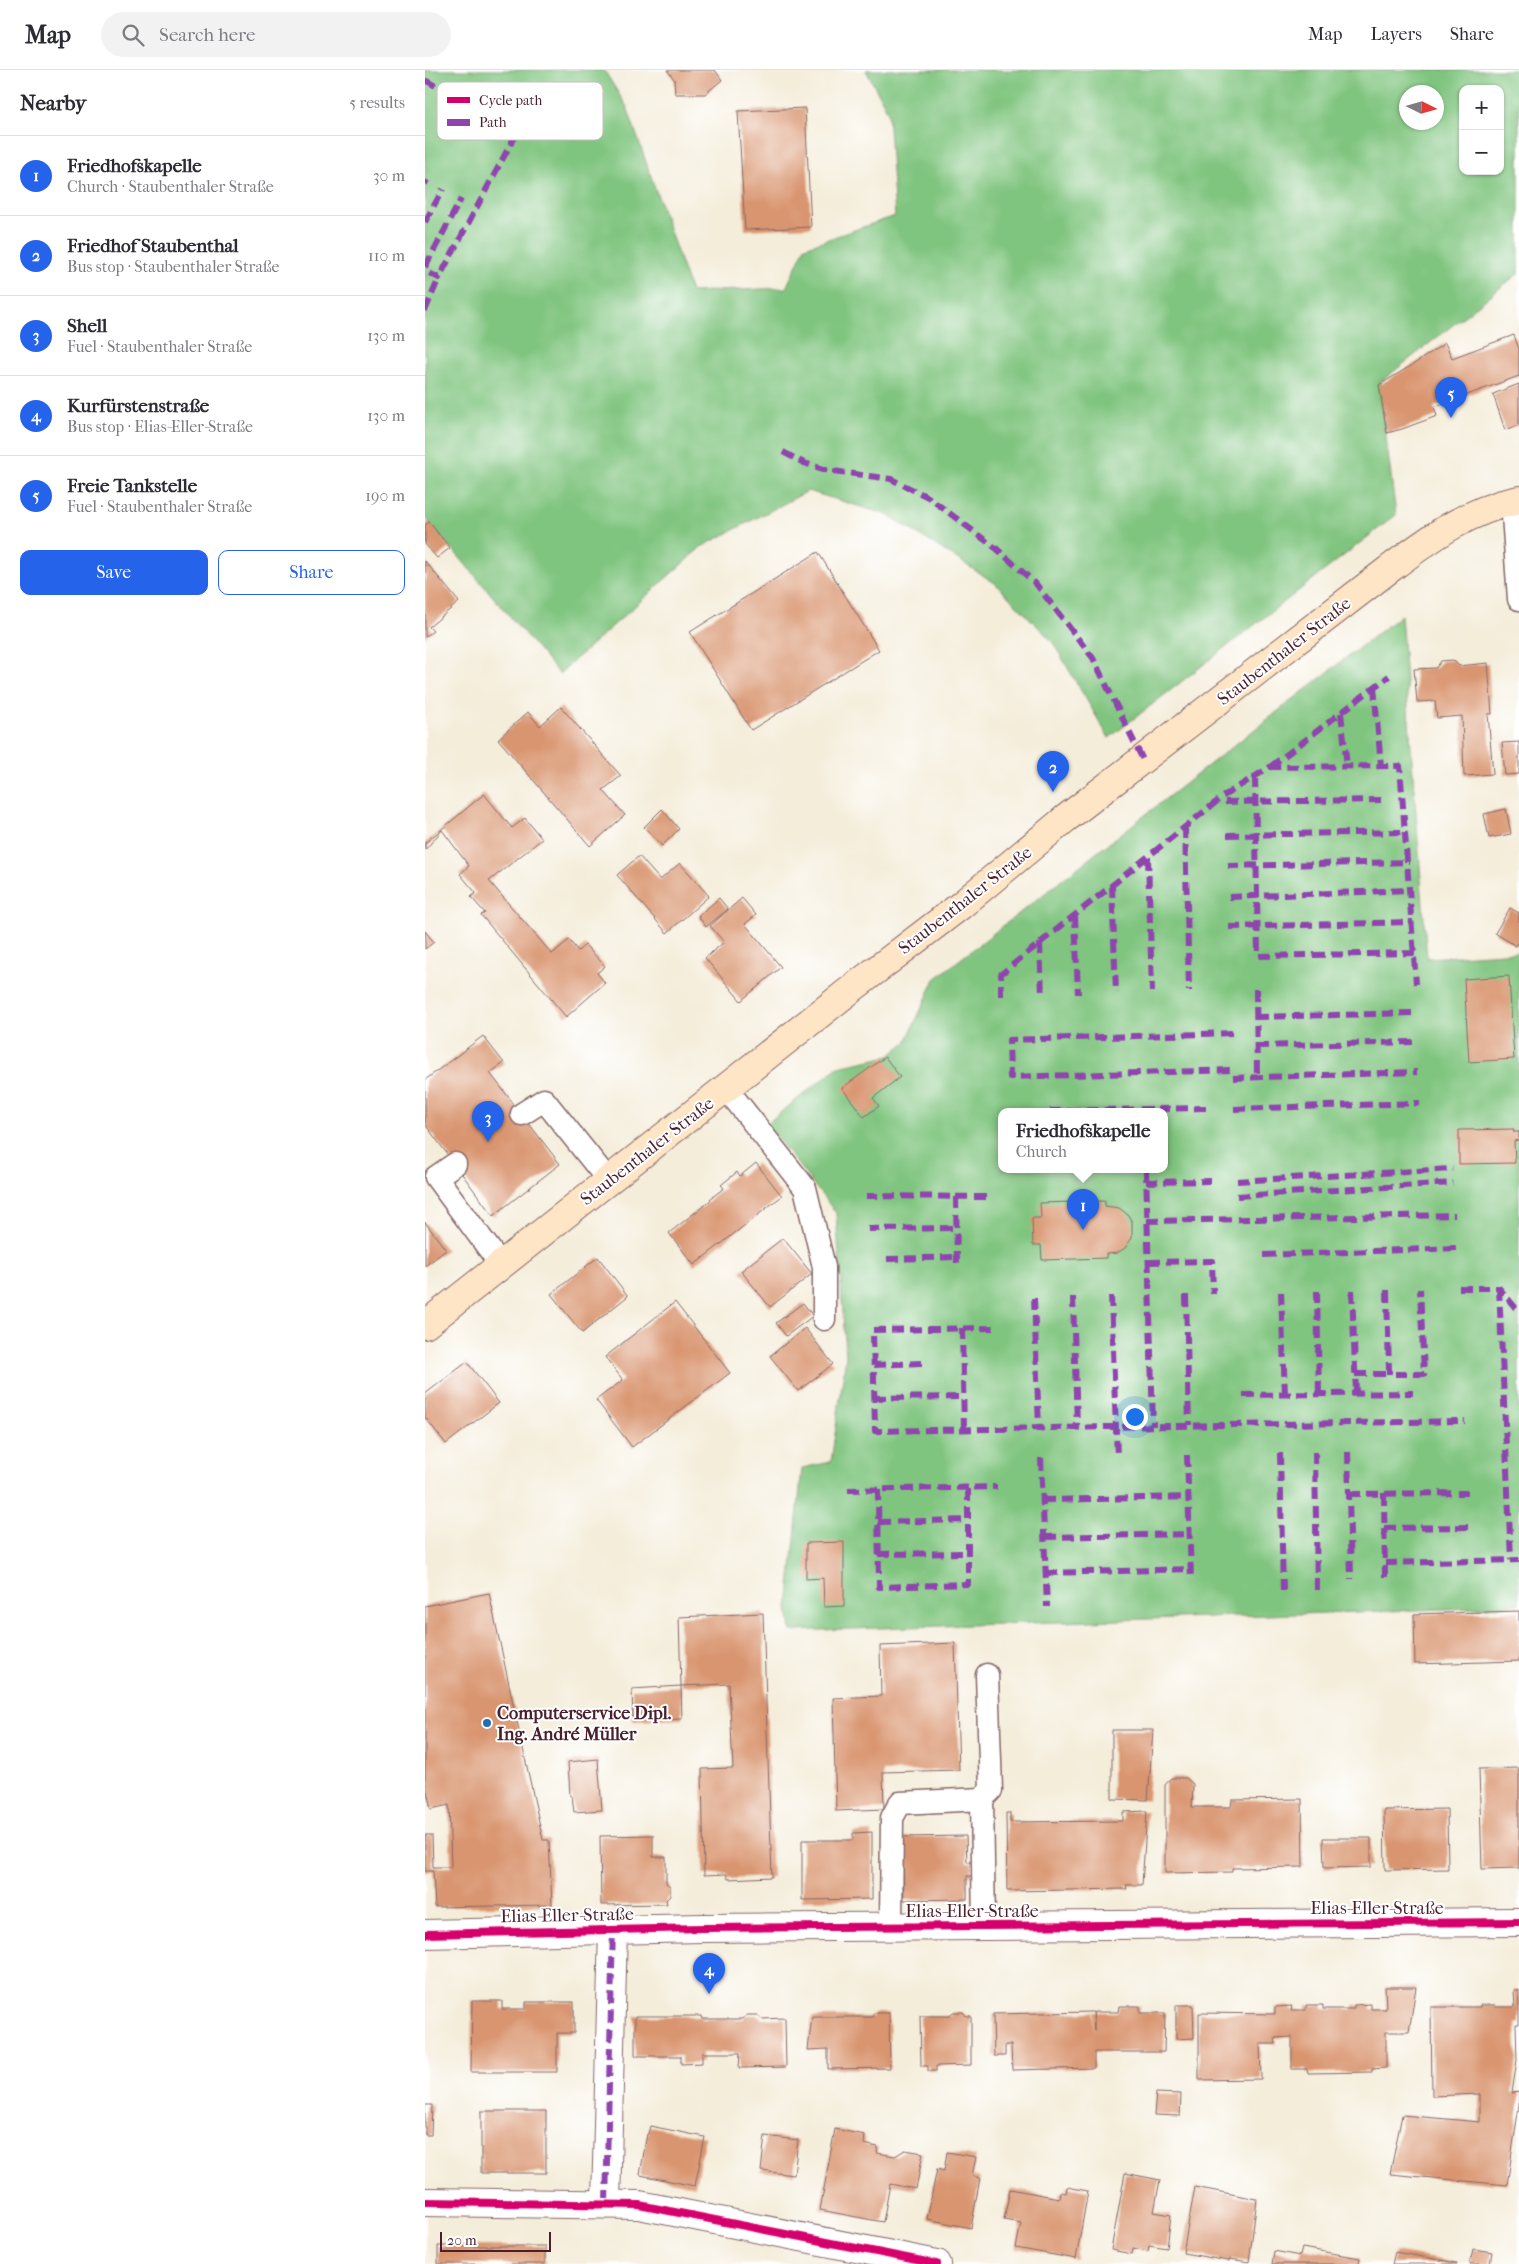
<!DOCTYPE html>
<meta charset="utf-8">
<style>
:root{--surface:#fff;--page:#f2f2f3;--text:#2b2b33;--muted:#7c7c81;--line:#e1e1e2;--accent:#2563eb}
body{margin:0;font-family:"IM FELL French Canon",serif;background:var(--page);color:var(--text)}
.controls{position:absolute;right:15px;top:15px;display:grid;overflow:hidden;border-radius:10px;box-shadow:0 1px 4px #0004}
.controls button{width:45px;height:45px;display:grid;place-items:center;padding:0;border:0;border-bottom:1px solid var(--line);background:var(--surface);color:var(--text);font:25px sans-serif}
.compass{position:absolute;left:974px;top:15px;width:45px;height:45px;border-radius:50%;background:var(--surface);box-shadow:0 1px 4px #0004;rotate:95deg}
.scale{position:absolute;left:15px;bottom:12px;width:111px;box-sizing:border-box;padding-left:5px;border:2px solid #4a1f2b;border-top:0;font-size:14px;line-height:18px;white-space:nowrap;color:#4a1f2b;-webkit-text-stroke:4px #fff;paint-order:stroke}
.you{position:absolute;left:709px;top:1346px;width:18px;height:18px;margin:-12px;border:4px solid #fff;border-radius:50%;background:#1a73e8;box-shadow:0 0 0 8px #1a73e833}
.badge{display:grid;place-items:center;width:32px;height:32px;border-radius:50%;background:var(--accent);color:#fff;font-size:16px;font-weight:700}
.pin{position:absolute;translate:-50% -41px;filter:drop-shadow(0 1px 2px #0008)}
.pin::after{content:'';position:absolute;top:26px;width:18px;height:15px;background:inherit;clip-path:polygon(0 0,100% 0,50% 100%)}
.popup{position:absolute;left:573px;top:1038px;width:170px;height:65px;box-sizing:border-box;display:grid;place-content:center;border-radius:10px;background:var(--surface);filter:drop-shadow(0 1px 4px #0005);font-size:16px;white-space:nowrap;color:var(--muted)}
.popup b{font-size:19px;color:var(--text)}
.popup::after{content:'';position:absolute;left:50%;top:100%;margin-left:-10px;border:10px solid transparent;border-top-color:var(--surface)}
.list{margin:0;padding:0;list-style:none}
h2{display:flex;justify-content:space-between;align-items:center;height:65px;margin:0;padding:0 20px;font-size:21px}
h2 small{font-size:16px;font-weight:400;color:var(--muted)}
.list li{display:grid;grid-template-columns:32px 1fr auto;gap:15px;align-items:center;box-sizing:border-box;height:80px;padding:0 20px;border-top:1px solid var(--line)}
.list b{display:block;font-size:19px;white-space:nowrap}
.list p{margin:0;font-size:16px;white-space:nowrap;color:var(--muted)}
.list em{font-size:16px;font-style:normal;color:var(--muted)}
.actions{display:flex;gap:10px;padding:15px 20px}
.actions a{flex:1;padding:11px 0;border:1px solid var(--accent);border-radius:10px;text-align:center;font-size:18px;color:var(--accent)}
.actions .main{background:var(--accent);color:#fff}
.icon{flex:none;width:28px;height:28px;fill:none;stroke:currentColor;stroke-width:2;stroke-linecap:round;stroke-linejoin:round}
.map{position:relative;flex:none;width:1094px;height:2194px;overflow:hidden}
header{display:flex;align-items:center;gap:30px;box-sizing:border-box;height:70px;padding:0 25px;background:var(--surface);border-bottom:1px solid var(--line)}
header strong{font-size:24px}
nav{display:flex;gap:28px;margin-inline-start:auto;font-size:18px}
.search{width:350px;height:45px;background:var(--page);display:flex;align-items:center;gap:12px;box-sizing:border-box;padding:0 18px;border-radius:28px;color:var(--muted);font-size:19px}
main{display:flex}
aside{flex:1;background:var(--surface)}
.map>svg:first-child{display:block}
.green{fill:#80c57f;stroke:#657255;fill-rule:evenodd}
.building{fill:#d99570}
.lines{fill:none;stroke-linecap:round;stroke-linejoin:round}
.service-casing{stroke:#866768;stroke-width:25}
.minor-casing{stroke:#866768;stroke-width:30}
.secondary-casing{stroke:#866768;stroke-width:30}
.service{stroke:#fff;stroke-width:22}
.minor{stroke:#fff;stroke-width:28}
.secondary{stroke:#fde5c5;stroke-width:28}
.quiet{stroke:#8e44ad;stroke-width:6;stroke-dasharray:12 6;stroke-linecap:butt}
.cycleway-casing{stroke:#fff;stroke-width:11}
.cycleway{stroke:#d6006c;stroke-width:8}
.poi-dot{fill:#1f6fb2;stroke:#fff;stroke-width:2}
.labels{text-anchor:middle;stroke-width:4;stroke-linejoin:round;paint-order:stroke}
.street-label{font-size:18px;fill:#4a1f2b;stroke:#fff}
.poi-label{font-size:18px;font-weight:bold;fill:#4a1f2b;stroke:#fff;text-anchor:start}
.key{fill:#fff;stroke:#c9bcbf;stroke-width:1}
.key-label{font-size:14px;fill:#4a1f2b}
</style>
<header>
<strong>Map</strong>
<div class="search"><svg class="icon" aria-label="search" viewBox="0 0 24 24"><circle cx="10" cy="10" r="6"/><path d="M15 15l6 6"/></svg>Search here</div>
<nav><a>Map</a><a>Layers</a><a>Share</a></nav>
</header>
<main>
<aside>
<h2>Nearby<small>5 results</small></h2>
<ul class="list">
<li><span class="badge">1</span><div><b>Friedhofskapelle</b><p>Church · Staubenthaler Straße</p></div><em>30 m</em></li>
<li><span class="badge">2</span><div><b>Friedhof Staubenthal</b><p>Bus stop · Staubenthaler Straße</p></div><em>110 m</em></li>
<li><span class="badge">3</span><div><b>Shell</b><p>Fuel · Staubenthaler Straße</p></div><em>130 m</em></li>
<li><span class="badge">4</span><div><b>Kurfürstenstraße</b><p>Bus stop · Elias-Eller-Straße</p></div><em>130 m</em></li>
<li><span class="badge">5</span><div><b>Freie Tankstelle</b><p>Fuel · Staubenthaler Straße</p></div><em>190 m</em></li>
</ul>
<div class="actions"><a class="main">Save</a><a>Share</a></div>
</aside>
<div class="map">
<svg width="1094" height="2194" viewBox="0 0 1094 2194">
<rect width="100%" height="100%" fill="#fff"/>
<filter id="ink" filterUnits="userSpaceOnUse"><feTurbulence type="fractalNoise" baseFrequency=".02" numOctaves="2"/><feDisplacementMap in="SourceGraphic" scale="10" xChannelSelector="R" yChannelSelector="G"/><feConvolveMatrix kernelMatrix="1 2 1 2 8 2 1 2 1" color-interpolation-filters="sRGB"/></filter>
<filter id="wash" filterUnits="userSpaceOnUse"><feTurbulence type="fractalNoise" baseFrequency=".0096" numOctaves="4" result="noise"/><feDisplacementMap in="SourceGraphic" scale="20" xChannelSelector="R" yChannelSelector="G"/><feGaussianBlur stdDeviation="1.12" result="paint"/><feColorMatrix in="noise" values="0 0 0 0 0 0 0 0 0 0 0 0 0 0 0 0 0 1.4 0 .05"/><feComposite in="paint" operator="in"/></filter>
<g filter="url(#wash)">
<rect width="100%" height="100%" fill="#f4edda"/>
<path class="green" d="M0 0H179L202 37 266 222 361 218 380 177 470 146 463 42 441 0H1094V203L954 313 971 445 684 668 627 571 570 513 463 445 383 421 276 477 134 604 0 447ZM1038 19H1075V101H1038ZM982 22H1012V52H982Z
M976 545 1002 888 1094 882V1534L1051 1538 366 1561 363 1538 377 1398 406 1392 421 1287 411 1143 341 1054 413 997 464 986 481 972 510 909ZM577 1041H739V1099H577Z"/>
<g id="blocks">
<path class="building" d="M242 0H290L297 10 280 24H250L249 9Z
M380 38 386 157 320 160 313 41Z
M1089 265 1094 279V306L1009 337 1012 346 977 359 962 363 954 315 989 294 1020 273 1027 288Z
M1094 314V355L1080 360 1068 324Z
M4 452 25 478 12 488 0 474V455Z
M393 482 454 580 326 660 265 562Z
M0 491 34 532 4 557 8 561 0 567Z
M1028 590 1034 596 1063 593 1067 644H1063L1068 704 1039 706 1037 646 1012 648 1010 631 992 632 989 599 1011 598 1016 591Z
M136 637 196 706 178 720 200 745 165 776 73 669 103 642 115 656Z
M1094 672V704L1080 705 1077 673Z
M59 724 87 758 100 748 117 769 64 811 127 884 144 870 153 881 160 875 180 896 172 903 180 913 141 947 56 845 60 843 46 827 51 823 35 804 44 796 17 760 0 780V773Z
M237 739 254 759 237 776 219 757Z
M1081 739 1086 764 1064 768 1059 744Z
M214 786 235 810 255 793 284 826 242 863 192 805Z
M294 828 303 839 281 857 273 846Z
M317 828 331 845 320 854 356 897 316 931 280 888 299 872 285 856Z
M1085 838 1094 843V871L1091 876 1070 863Z
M0 861 9 872 0 879Z
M1084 906 1089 989 1044 992 1039 909Z
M58 966 79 993 65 1003 135 1094 68 1146 0 1054V1010Z
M460 987 475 1007 448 1028 454 1036 439 1047 417 1018Z
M1089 1059 1088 1062H1094V1070L1089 1071 1090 1093 1034 1094V1060Z
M331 1093 357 1126 269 1195 244 1163 286 1130 285 1129 299 1118 296 1115 312 1102 315 1106Z
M680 1131V1136L694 1138 703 1145 707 1152V1168L700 1178 692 1183 681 1184V1188L617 1190 616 1175H608L607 1148H616L615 1133Z
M0 1152 21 1180 0 1196Z
M358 1168 387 1204 345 1237 316 1201Z
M173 1187 203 1226 157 1263 126 1224Z
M250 1232 305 1303 207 1377 171 1330 198 1310 180 1287Z
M378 1233 388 1246 361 1266 351 1253Z
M380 1258 408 1294 373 1321 345 1286Z
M42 1292 74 1333 21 1374 0 1347V1324Z
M419 1472V1536L399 1537 398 1508 381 1509V1473Z
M64 1523 118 1770H124L127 1835 10 1837 8 1801H0V1765H7L8 1797H26L24 1735 6 1739 0 1712V1536Z
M1094 1541V1591L990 1594 989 1544Z
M338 1543 347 1807 303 1809 302 1804 279 1805 277 1699 308 1698 304 1614 256 1616 254 1547Z
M530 1573 534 1700 458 1702 459 1739 411 1741 408 1628 456 1626 455 1576Z
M256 1616 257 1649 208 1651 207 1619Z
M687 1660H728L723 1730 687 1729Z
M173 1689 177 1740 149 1742 147 1726H145L143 1692Z
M1094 1698V1798L1057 1799 1054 1699Z
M746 1708H761L768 1714 767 1737H806L807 1730 877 1729 878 1797 807 1798V1802L740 1803V1715Z
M1022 1739 1023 1799 960 1800 959 1740Z
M722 1741 717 1815H701L702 1819 582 1821 581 1743H585V1752L698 1751V1742Z
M447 1762V1829L377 1830V1770H428V1763Z
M228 1765V1787H241V1813L245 1816V1826L241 1830 242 1834 176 1835 175 1766Z
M541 1766 542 1792H547V1806H542V1829L479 1830 478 1767Z
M898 1768H946V1797L899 1798Z
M960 1917H991L984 1962H961V1998L947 1999V2002L883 2003 882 1999H867V1967L850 1968 851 1974H835L836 2009 774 2010V1943L850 1944V1937L867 1936 866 1940H881V1935H898V1939H929V1935L946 1934V1939H961Z
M1089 1920H1094V1954H1091L1092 1990 1087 2023 1094 2022V2036L1082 2115 965 2104 977 2045 1055 2052V2024L1007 2026 1006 1937H1055V1935H1070L1069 1937H1090Z
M47 1931H77V1939H101V1932H149V1963H132V2002H46Z
M751 1935H768L769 1968 751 1969Z
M694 1936H715V1943H740L739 1982H669V1998L587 2000 586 1975H580V1986H569L568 1944 668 1942 669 1961V1942H693Z
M528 1942H538L541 1946H546V1995L511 1996V2001H503V1996H496L495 1946H525Z
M448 1943H464L465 1998 403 1999V1979L383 1980 387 1947H448Z
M321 1945H332L337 1949 360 1948 361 1997 314 1998 315 1983H277V1993L256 1994V1986H210V1946H276L277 1949H318Z
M731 2023 756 2024 755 2046 729 2045Z
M0 2035H7L6 2065H0Z
M56 2041H121V2103H56Z
M225 2056 280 2067 270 2116 215 2105 222 2064H223Z
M410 2059 440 2065 439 2074 453 2077 452 2083 470 2086 480 2080 498 2083 491 2119 465 2114 458 2152 395 2140Z
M340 2066 373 2070 369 2105 336 2101Z
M522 2082 551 2087 547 2106 555 2108 546 2158 502 2149 512 2099 519 2101Z
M700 2103 735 2110 729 2142 746 2145 742 2178 724 2175 723 2181 708 2178 707 2184 686 2180Z
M642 2117 663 2121 651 2189 591 2178 596 2153 579 2150 585 2119 634 2128 635 2122 641 2123Z
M770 2117 832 2129 824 2192 805 2189 804 2191 758 2183Z
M13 2176H120V2194H13Z
M877 2178 935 2188 934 2194H847L849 2181 875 2186Z
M1048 2179 1067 2182 1065 2194H1045Z
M970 2182 1032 2193V2194H967Z"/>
</g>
</g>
<g filter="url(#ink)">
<use href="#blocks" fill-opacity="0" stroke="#866768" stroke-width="1"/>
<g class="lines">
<defs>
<path id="service" d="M1087 431 1094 529
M301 1018 380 1118 399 1197V1249
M97 1044 119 1030 183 1110
M30 1094 11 1107 76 1195
M557 1729 559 1856
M466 1857 467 1748 475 1733 557 1729 566 1720 562 1605"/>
<path id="minor" d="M0 1864 278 1858 1094 1852
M0 2132 214 2135 512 2194
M181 2133 188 1859"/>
<path id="secondary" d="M0 1255 429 917 535 836 640 749 963 500C1004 469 1042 440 1094 430"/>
</defs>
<use href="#service" class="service-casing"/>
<use href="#minor" class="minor-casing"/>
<use href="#secondary" class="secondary-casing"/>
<use href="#service" class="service"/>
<use href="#minor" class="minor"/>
<use href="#secondary" class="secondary"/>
<path class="quiet" d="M0 10 92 62 14 208 0 201
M0 114 2 110
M0 152 18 119
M0 197 36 129
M0 241 14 208
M358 382 379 393 401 400 466 409 503 427 572 479 611 514 668 588 718 690
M949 617 956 696
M916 643 922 696
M845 697 964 606
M830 707 833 886 990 883
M800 732 956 730
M760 757 764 921
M802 765 981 762
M723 787 727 922
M803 796 984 792
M687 815 691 923
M804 827 986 820
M650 845 653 924
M804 857 988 852
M615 873 617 925
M831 919 832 1007
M576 926V904L800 725 845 697 975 696 991 914
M831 947 988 943
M807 963 584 970 585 1007 808 1000
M832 976 989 972
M808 1008 992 1002
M809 1039 995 1033
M625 1041 782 1038
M721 1099 728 1356
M812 1111 1028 1099
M721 1112 785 1111
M441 1126 564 1127
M812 1126 1028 1113
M531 1127 532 1196
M722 1151 1030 1145
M443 1159 531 1158
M839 1185 1032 1178
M462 1189 532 1187
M723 1192 787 1191 788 1224
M1034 1218H1074L1094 1242
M1074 1218 1086 1490
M927 1220 931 1324
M962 1220 964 1304H999L995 1219
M892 1221 894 1325
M856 1222 860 1325
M761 1225 764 1355
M686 1226 692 1387
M648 1227 652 1358
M609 1228 614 1359
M537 1258 539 1360
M568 1258 448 1260 450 1361 1040 1351
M449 1295 497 1293
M930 1304H964
M818 1325 988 1323
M449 1328 538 1327
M890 1382 892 1522
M923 1382 926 1509
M855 1383 858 1523
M762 1385 766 1508
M616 1388 622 1537
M453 1419 454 1517 543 1514V1417
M423 1420 572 1417
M959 1423 960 1507
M924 1424 1043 1423
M618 1430 764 1427
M453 1452 543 1450
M959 1458 1044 1457
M620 1467 765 1464
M453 1484 543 1483
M960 1493 1094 1490
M621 1503 767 1499
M181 2133 188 1859"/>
<defs>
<path id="cycleway" d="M0 1864 278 1858 1094 1852
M0 2132 214 2135 512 2194"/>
</defs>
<use href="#cycleway" class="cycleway-casing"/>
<use href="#cycleway" class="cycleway"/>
</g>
</g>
<circle class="poi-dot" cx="62" cy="1653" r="5"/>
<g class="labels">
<g class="street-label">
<text transform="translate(859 581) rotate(-38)" y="6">Staubenthaler Straße</text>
<text transform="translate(540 830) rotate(-38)" y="6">Staubenthaler Straße</text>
<text transform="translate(222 1081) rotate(-38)" y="6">Staubenthaler Straße</text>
<text x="952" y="1844">Elias-Eller-Straße</text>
<text x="547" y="1847">Elias-Eller-Straße</text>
<text transform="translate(142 1845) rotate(-1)" y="6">Elias-Eller-Straße</text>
</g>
<g class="poi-label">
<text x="72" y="1649">Computerservice Dipl.<tspan x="72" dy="21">Ing. André Müller</tspan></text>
</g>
</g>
<rect x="12" y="12" width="166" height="58" rx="8" class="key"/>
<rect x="22" y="27" width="23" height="6" fill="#d6006c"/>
<rect x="22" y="49" width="23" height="7" fill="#8e44ad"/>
<g class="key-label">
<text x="54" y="35">Cycle path</text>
<text x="54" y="57">Path</text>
</g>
</svg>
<div class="controls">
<button>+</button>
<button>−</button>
</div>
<svg class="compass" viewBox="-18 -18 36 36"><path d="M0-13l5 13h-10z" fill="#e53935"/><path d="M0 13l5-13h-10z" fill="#7c7c81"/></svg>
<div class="scale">20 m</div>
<div class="you"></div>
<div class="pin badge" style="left:658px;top:1160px">1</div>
<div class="popup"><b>Friedhofskapelle</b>Church</div>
<div class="pin badge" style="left:628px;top:722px">2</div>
<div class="pin badge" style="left:63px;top:1072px">3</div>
<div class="pin badge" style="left:284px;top:1924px">4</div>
<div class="pin badge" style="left:1026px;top:348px">5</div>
</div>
</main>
